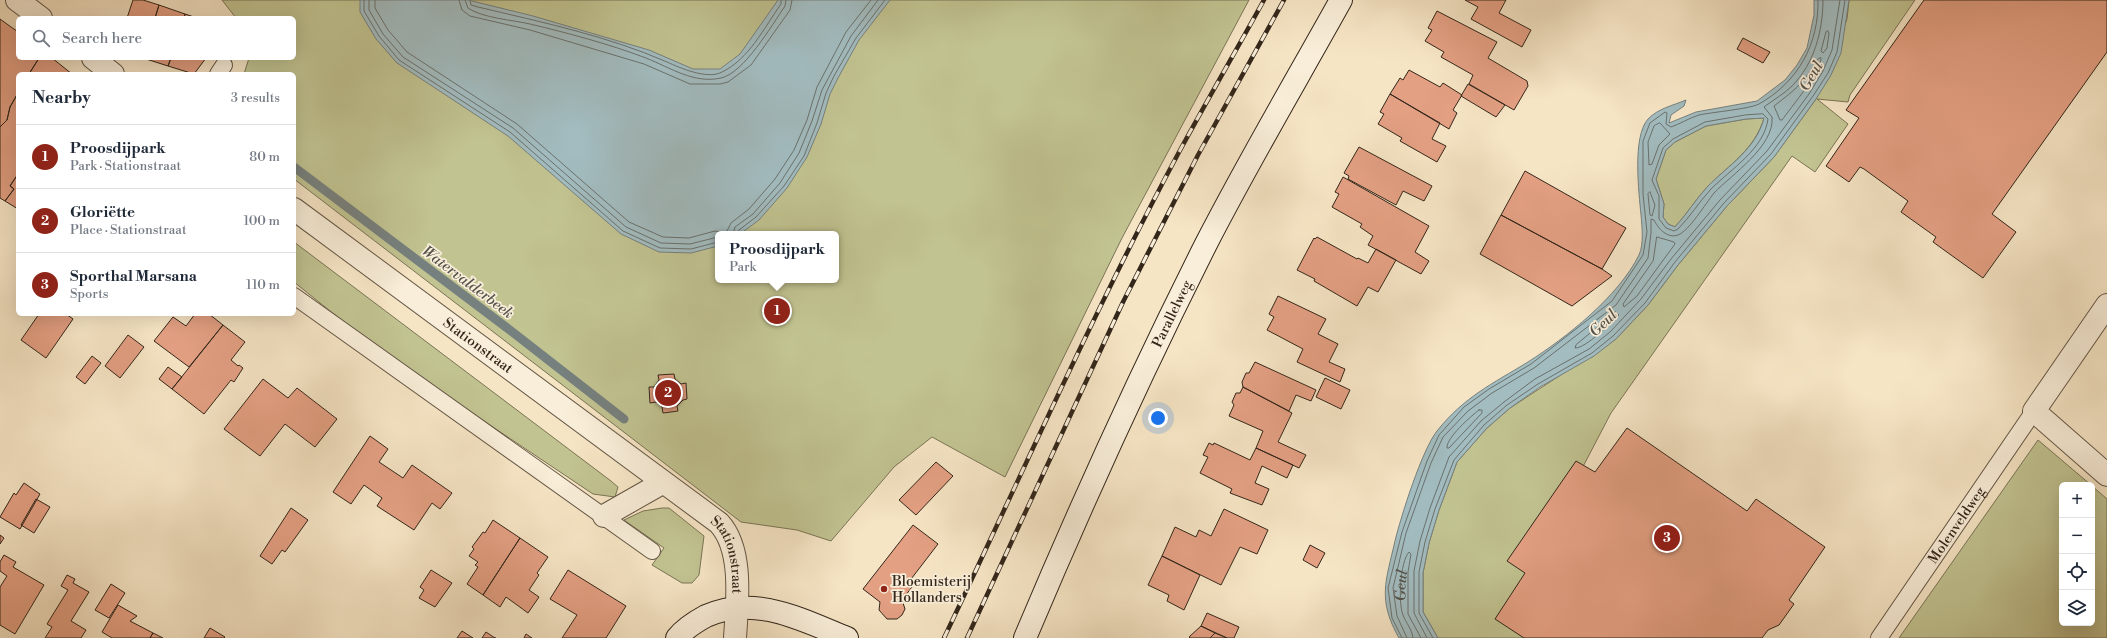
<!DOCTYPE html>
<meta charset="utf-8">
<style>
:root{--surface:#fff;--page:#f6f6f7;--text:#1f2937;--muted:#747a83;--line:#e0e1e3;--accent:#8f2418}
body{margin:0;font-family:"Libre Bodoni",serif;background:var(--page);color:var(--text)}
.controls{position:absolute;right:12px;bottom:12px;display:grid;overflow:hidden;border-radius:6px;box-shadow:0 4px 16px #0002}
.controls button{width:36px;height:36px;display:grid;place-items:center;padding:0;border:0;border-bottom:1px solid var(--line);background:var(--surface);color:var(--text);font:20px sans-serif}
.you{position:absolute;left:1158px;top:418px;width:14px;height:14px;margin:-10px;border:3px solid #fff;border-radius:50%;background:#1a73e8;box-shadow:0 0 0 6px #1a73e833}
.badge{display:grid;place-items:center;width:26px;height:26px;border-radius:50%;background:var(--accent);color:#fff;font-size:13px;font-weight:700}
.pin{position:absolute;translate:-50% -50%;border:2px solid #fff;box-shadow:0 1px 4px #0006}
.popup{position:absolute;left:715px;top:231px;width:124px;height:52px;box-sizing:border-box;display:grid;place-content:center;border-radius:6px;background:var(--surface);filter:drop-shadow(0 1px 3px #0005);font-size:13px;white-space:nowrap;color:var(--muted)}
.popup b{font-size:15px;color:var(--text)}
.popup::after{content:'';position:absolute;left:50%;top:100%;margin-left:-8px;border:8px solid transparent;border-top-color:var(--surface)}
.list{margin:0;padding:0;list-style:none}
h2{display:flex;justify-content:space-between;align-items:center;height:52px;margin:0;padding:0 16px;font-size:17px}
h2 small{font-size:13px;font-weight:400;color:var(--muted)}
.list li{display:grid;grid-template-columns:26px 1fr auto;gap:12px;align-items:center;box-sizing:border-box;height:64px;padding:0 16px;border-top:1px solid var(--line)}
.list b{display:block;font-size:15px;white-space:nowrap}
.list p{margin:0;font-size:13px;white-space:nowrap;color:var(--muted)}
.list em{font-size:13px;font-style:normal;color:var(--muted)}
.icon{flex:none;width:22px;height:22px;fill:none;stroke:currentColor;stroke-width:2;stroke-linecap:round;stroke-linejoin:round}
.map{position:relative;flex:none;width:2107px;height:638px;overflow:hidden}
.search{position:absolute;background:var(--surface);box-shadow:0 4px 16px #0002;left:16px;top:16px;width:280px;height:44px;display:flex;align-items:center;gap:10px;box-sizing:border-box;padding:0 14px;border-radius:6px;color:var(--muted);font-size:15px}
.panel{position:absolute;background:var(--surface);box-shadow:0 4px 16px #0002;left:16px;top:72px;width:280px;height:244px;border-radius:6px}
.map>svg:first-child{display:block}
.green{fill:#c1c391;stroke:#7a7456;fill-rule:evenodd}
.water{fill:#a2bcc0;stroke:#76807e;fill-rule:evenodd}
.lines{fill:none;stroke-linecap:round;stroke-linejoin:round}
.shore{stroke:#6a716d;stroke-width:1}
.stream{stroke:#76807e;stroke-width:9}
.building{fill:#e4a083;stroke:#33261a}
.lane-casing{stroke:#645645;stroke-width:18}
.street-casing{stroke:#645645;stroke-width:24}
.secondary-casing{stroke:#33261a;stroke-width:24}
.lane{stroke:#f9eed9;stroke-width:16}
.street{stroke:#f9eed9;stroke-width:22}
.secondary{stroke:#f9eed9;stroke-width:22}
.rail-casing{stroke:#33261a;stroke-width:4.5}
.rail{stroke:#f9eed9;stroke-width:3;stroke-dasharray:9;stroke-linecap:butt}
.poi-dot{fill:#8f2418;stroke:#f9eed9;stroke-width:1.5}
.labels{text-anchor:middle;stroke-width:3.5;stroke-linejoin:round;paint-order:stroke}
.street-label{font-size:14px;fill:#33261a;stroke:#f9eed9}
.poi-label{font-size:14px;fill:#33261a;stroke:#f9eed9;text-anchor:start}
.water-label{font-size:15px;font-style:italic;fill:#54534c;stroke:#f9eed9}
</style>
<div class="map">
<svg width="2107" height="638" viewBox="0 0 2107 638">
<rect width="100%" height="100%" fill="#f6e5c5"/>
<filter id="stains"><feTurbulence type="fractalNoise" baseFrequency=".005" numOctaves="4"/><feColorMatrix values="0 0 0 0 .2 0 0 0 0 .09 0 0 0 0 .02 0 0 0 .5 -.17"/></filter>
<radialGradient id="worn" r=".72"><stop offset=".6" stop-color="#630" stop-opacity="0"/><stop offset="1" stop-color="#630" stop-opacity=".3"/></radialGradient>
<path class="green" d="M222 0H1249L1122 238 1005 477 932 437 894 467 831 541 797 530 741 522 294 179V74H244L249 58H294V18H236ZM718 234H836V280H718Z
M1849 0H1915L1850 95 1848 102 1817 99 1848 124 1815 172 1792 156 1611 413 1507 612 1541 638H1438L1423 612V573L1429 543 1439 510 1457 462 1487 428 1510 408 1616 339 1648 305 1678 265 1727 206 1774 157 1816 99 1847 19Z
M1764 118C1755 149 1729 165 1708 186 1696 199 1687 214 1675 227L1668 224 1663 217 1664 204 1656 179 1666 150 1675 142 1706 126 1746 119Z
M294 242 611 481 618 487 615 497 593 494C492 426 388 360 294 282Z
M2038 440 2091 485H2062V623H2092V486L2107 499V638H1899Z
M662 508H669L704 536 699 575 692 583H682L652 565 664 548 624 520 643 511Z"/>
<path class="water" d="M360 0H468L533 16 649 50 693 69H720L740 54 778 0H890L859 40 838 78 830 94 821 124 807 157 787 188 759 220 740 234H718V246L691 253 659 252 621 234 508 136 397 63 376 39 360 12Z
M1814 0H1849L1841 53 1831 75 1816 99 1774 157 1727 206 1678 265 1648 305 1616 339 1594 356 1540 387 1510 408 1487 428 1457 462 1439 510 1429 543 1423 573V612L1438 638H1399C1377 599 1386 581 1395 541 1401 516 1422 450 1437 431 1464 397 1492 384 1528 362 1567 337 1618 297 1639 255 1644 244 1642 227 1641 215 1639 193 1632 137 1648 119 1659 108 1672 106 1686 100L1684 106 1671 115 1669 123 1696 112 1757 101 1785 80 1797 65 1807 48 1814 15ZM1764 118C1757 148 1728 166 1708 186 1696 199 1687 214 1675 227L1668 224 1663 217 1664 204 1656 179 1666 150 1675 142 1706 126 1746 119Z"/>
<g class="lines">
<g class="shore">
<path d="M364 0V11L379 36 399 60 510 132 623 231 660 248 691 249 718 242"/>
<path d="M369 0V10L383 34 403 57 513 128 626 227 661 243 690 244 718 237"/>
<path d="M375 0V8L388 30 407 52 517 124 629 222 663 237 689 238 715 231 726 233 731 223 749 209 775 179 794 150 807 120 817 87 846 32 871 0"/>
<path d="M459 0 462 10 470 16 530 30 644 64 690 84H720L728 82 751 65 790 10 792 0"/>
<path d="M465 0 468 8C482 18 513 20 530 24 568 33 609 44 646 58 671 68 694 84 721 78 744 73 772 25 785 6L786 0"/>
<path d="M470 0 471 5 478 7C541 22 608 36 667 62 680 68 708 80 722 72 749 59 764 28 781 4V0"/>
<path d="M1828 31 1829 33 1827 48 1823 53 1821 51 1826 32Z"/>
<path d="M1821 58C1822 70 1790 109 1782 120H1780L1774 106C1796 89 1804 83 1818 59Z"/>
<path d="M1763 114 1768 119C1764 149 1731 169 1711 189 1699 202 1690 217 1678 229L1674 231 1666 228 1659 219V196L1652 180 1663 148 1673 139 1705 122 1745 115Z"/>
<path d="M1660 123 1670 134 1659 145 1652 164 1649 165 1648 142 1654 126Z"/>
<path d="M1650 192 1655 205 1652 216 1650 215 1648 194Z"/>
<path d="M733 234 735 227 753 214 780 183 799 153 812 121 822 90 851 36 878 0"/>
<path d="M738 234 739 230 756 217 784 186 804 156 817 123 826 93 834 76 856 38 885 0"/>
<path d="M1657 237 1674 242 1675 244 1637 296 1624 307 1623 304 1653 261Z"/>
<path d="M1616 312 1619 315C1611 323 1586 348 1575 348L1576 345Z"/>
<path d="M1479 410H1482V413L1449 448H1447C1446 438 1471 416 1479 410Z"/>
<path d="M1402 638 1392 618 1388 588 1402 532 1427 461 1439 435 1464 407 1489 389 1531 364 1612 301 1643 255 1647 232 1643 194V141L1650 123 1665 112 1667 113 1666 124 1671 127C1680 124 1689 118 1699 115 1713 112 1749 109 1759 104 1798 82 1819 44 1818 0"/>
<path d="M1407 638 1397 616 1393 588 1406 533 1431 463 1443 437 1468 411 1492 393 1534 368 1616 305 1648 258 1651 233V219L1654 220C1658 228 1667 239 1678 235 1689 231 1706 203 1714 193 1731 175 1775 146 1772 117L1764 107C1773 100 1784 94 1792 86 1814 64 1823 31 1823 0"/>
<path id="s1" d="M1413 638C1412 629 1406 623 1403 615 1398 603 1400 562 1409 552L1411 554 1408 572V614L1421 638"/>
<path d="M1427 638 1414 613V571L1420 541 1430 508 1449 457 1481 421 1504 402 1535 379 1589 349 1610 332 1641 299 1671 259 1720 200 1767 151 1809 94 1823 71 1832 50 1840 0"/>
<path d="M1433 638 1419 613V572L1425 542 1435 509 1454 460 1484 425 1507 405 1538 384 1592 353 1613 336 1645 303 1675 262 1724 203 1771 154 1813 96 1828 73 1837 52 1845 0"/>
</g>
<path class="stream" d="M294 167 515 334 624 419"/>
</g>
<path class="building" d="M133 0H143L159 5 155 18H127Z
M1465 0H1506L1499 13 1531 30 1522 47 1471 19 1478 7Z
M1924 0H2107V52L1992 214 2016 232 1983 278 1933 242 1936 237 1901 212 1908 201 1864 169 1860 167 1849 182 1826 166 1859 118 1846 110Z
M159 5 185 14 184 18H155Z
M1437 11 1497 42 1488 58 1527 81 1528 86 1514 110 1469 84 1473 75 1441 57 1444 52 1425 41 1432 30 1428 28Z
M185 14 197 18H184Z
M0 19 18 32V58H39L29 74H18V93L10 107 7 120 0 127Z
M1743 38 1770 52 1763 63 1737 49Z
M39 58H52L72 74H29Z
M143 58H171L168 66Z
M171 58H206L194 74 168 66Z
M1409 70 1440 87 1443 83 1462 95 1453 110 1457 113 1449 129 1390 94 1400 78 1403 80Z
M1468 84 1505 105 1496 117 1461 96Z
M18 93V174L10 186 14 189 5 201 0 198V127L7 120 10 107Z
M1390 94 1440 123 1432 139 1446 146 1437 162 1400 141 1402 138 1378 124 1384 114 1380 112Z
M1359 147 1432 186 1424 201 1403 191 1396 205 1348 179 1349 176 1344 173Z
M1525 171 1626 228 1602 269 1501 215Z
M18 174V209L5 201 14 189 10 186Z
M1343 177 1429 226 1415 252 1429 261 1421 274 1368 245 1373 236 1360 227 1362 224 1332 207 1339 194 1335 192Z
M1501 215 1602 269 1612 276 1572 306 1480 254Z
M1317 237 1357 259 1358 258 1368 263 1376 249 1396 260 1378 292 1368 287 1357 306 1314 281 1315 279 1297 270 1314 238 1315 239Z
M1278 296 1326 319 1318 334 1338 344 1329 362 1345 369 1340 382 1297 362 1303 349 1267 330 1274 317 1269 314Z
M39 314H66L73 319 46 358 21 340Z
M195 314H209L223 325 189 367 154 341 173 317 186 326Z
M223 325 245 342 231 360 238 366 239 365 243 368 234 382 231 380 204 414 172 389Z
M128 335 144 347 120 378 105 366Z
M92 356 101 363 85 384 76 377Z
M1255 362 1316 390 1311 401 1296 395 1289 411 1243 387 1242 382 1246 373H1249Z
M168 367 182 377 172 389 159 379Z
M674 374 675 379 681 384 686 383 687 399 683 400 677 406 678 411 663 413 662 407 656 402 650 403 649 387H654L659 380 658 375Z
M1325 378 1350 390 1341 409 1316 397Z
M263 379 288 398 297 388 337 419 315 447 285 424 260 456 224 429Z
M1243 387 1292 413 1278 442 1306 455 1299 468 1256 448 1263 431 1229 416 1234 405 1232 402 1236 393H1240Z
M1627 428 1747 511 1756 499 1825 547 1789 600 1794 604 1779 625 1768 630 1762 638H1524L1495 619 1525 573 1507 561 1576 461 1595 472Z
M370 436 388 449 379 462 403 478 412 465 452 493 440 509 432 503 414 530 377 506 382 498 364 485 351 504 333 492Z
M1209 443 1213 445 1214 443 1250 460 1256 448 1293 465 1287 478 1262 466 1255 483 1269 489 1262 505 1230 493 1232 489 1200 473 1208 457 1203 455Z
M936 462 953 476 916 515 899 500Z
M24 483 40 494 20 529 0 517 14 493 16 495Z
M36 499 50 507 34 533 21 525Z
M291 508 308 520 285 552 282 550 272 564 260 556Z
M1224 509 1268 530 1257 554 1240 547 1221 585 1162 556 1175 527 1196 537 1199 530 1211 536Z
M493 520 520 538 483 595 467 584 478 567 475 565 478 562 469 556 474 549 472 547 483 532 485 533Z
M913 525 938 544 908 583 912 587 902 600 905 609 902 615 897 619H887L879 610 880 602 863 589Z
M0 535 4 538 0 544Z
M520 538 548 557 537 573 539 575 529 590 539 597 528 613 506 597 500 607 483 595Z
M1310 545 1325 553 1317 568 1303 560Z
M4 555 16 562 13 567 44 585 15 634 0 625V587L7 576 0 571V562Z
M1162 556 1200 575 1184 610 1167 601 1169 595 1148 585Z
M431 570 452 583 435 607 419 598 424 590 420 587Z
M568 570 626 606 606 638H562L577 615 550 599Z
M67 575 75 579 73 583 89 592 71 621 86 630 81 638H45L52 627 47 624 68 590 61 586Z
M111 584 125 593 109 618 95 610Z
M118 605 137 616 130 621 153 633 150 638H112L102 632Z
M1207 613 1239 627 1234 638H1227L1201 626Z
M1201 626 1215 633 1210 638H1190L1189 637Z
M210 628 225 637 224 638H204Z
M462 631 473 638H457Z
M486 632 495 638H496H482Z
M153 633 163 638H150Z
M1215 633 1227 638H1210Z
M526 634 532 638H524Z"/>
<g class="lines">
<defs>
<g id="lane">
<path d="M218 74 224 65"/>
<path d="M294 296 652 551"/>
<path id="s2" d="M1879 638 2034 411"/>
</g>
<g id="street">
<path d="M17 0 41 18"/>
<path d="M93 58 113 74"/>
<path id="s3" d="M294 209 719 523C744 550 737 604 735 638"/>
<path d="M2107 305 2034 411 2107 475"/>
<path d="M604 516 662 483"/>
</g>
<g id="secondary">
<path d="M677 638C685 628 695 622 706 616 755 594 802 620 847 638"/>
<path id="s4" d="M1025 638C1081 505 1141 373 1206 244 1248 162 1296 81 1341 0"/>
</g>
</defs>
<use href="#lane" class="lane-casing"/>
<use href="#street" class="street-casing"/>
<use href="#secondary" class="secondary-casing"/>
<use href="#lane" class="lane"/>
<use href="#street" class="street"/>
<use href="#secondary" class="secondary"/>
<defs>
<path id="rail" d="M944 638C1021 476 1094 311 1178 154 1206 102 1236 51 1264 0
M967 638 1123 302 1198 155 1284 0"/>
</defs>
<use href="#rail" class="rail-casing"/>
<use href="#rail" class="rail"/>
</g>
<circle class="poi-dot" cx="884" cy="589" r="4"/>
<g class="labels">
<g class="street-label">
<text dy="5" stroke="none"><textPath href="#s4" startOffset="356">Parallelweg</textPath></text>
<text dy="5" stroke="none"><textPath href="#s3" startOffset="229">Stationstraat</textPath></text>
<text dy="5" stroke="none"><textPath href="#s2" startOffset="137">Molenveldweg</textPath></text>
<text dy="5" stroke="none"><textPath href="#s3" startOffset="562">Stationstraat</textPath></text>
</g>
<g class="poi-label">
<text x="892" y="586">Bloemisterij<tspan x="892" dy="16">Hollanders</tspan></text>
</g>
<g class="water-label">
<text transform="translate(1811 76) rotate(-59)" y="5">Geul</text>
<text transform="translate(468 282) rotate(37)" y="5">Watervalderbeek</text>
<text transform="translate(1603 323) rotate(-44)" y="5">Geul</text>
<text dy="5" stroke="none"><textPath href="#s1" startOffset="55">Geul</textPath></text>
</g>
</g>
<rect width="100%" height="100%" filter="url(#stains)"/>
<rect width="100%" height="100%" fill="url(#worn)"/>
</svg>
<div class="controls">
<button>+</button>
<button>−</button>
<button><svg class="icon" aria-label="locate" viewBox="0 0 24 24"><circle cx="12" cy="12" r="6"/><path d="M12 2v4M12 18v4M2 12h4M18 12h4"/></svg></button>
<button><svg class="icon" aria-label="layers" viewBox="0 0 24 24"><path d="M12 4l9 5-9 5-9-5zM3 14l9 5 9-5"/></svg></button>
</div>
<div class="you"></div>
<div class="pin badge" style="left:777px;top:311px">1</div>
<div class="popup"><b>Proosdijpark</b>Park</div>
<div class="pin badge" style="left:668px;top:393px">2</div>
<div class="pin badge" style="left:1667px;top:538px">3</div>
<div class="search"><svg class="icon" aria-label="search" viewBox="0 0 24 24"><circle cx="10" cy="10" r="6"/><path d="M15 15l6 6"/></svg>Search here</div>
<section class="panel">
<h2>Nearby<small>3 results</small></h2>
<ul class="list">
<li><span class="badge">1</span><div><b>Proosdijpark</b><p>Park · Stationstraat</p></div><em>80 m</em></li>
<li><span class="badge">2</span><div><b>Gloriëtte</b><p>Place · Stationstraat</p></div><em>100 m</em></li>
<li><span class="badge">3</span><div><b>Sporthal Marsana</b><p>Sports</p></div><em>110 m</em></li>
</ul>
</section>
</div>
